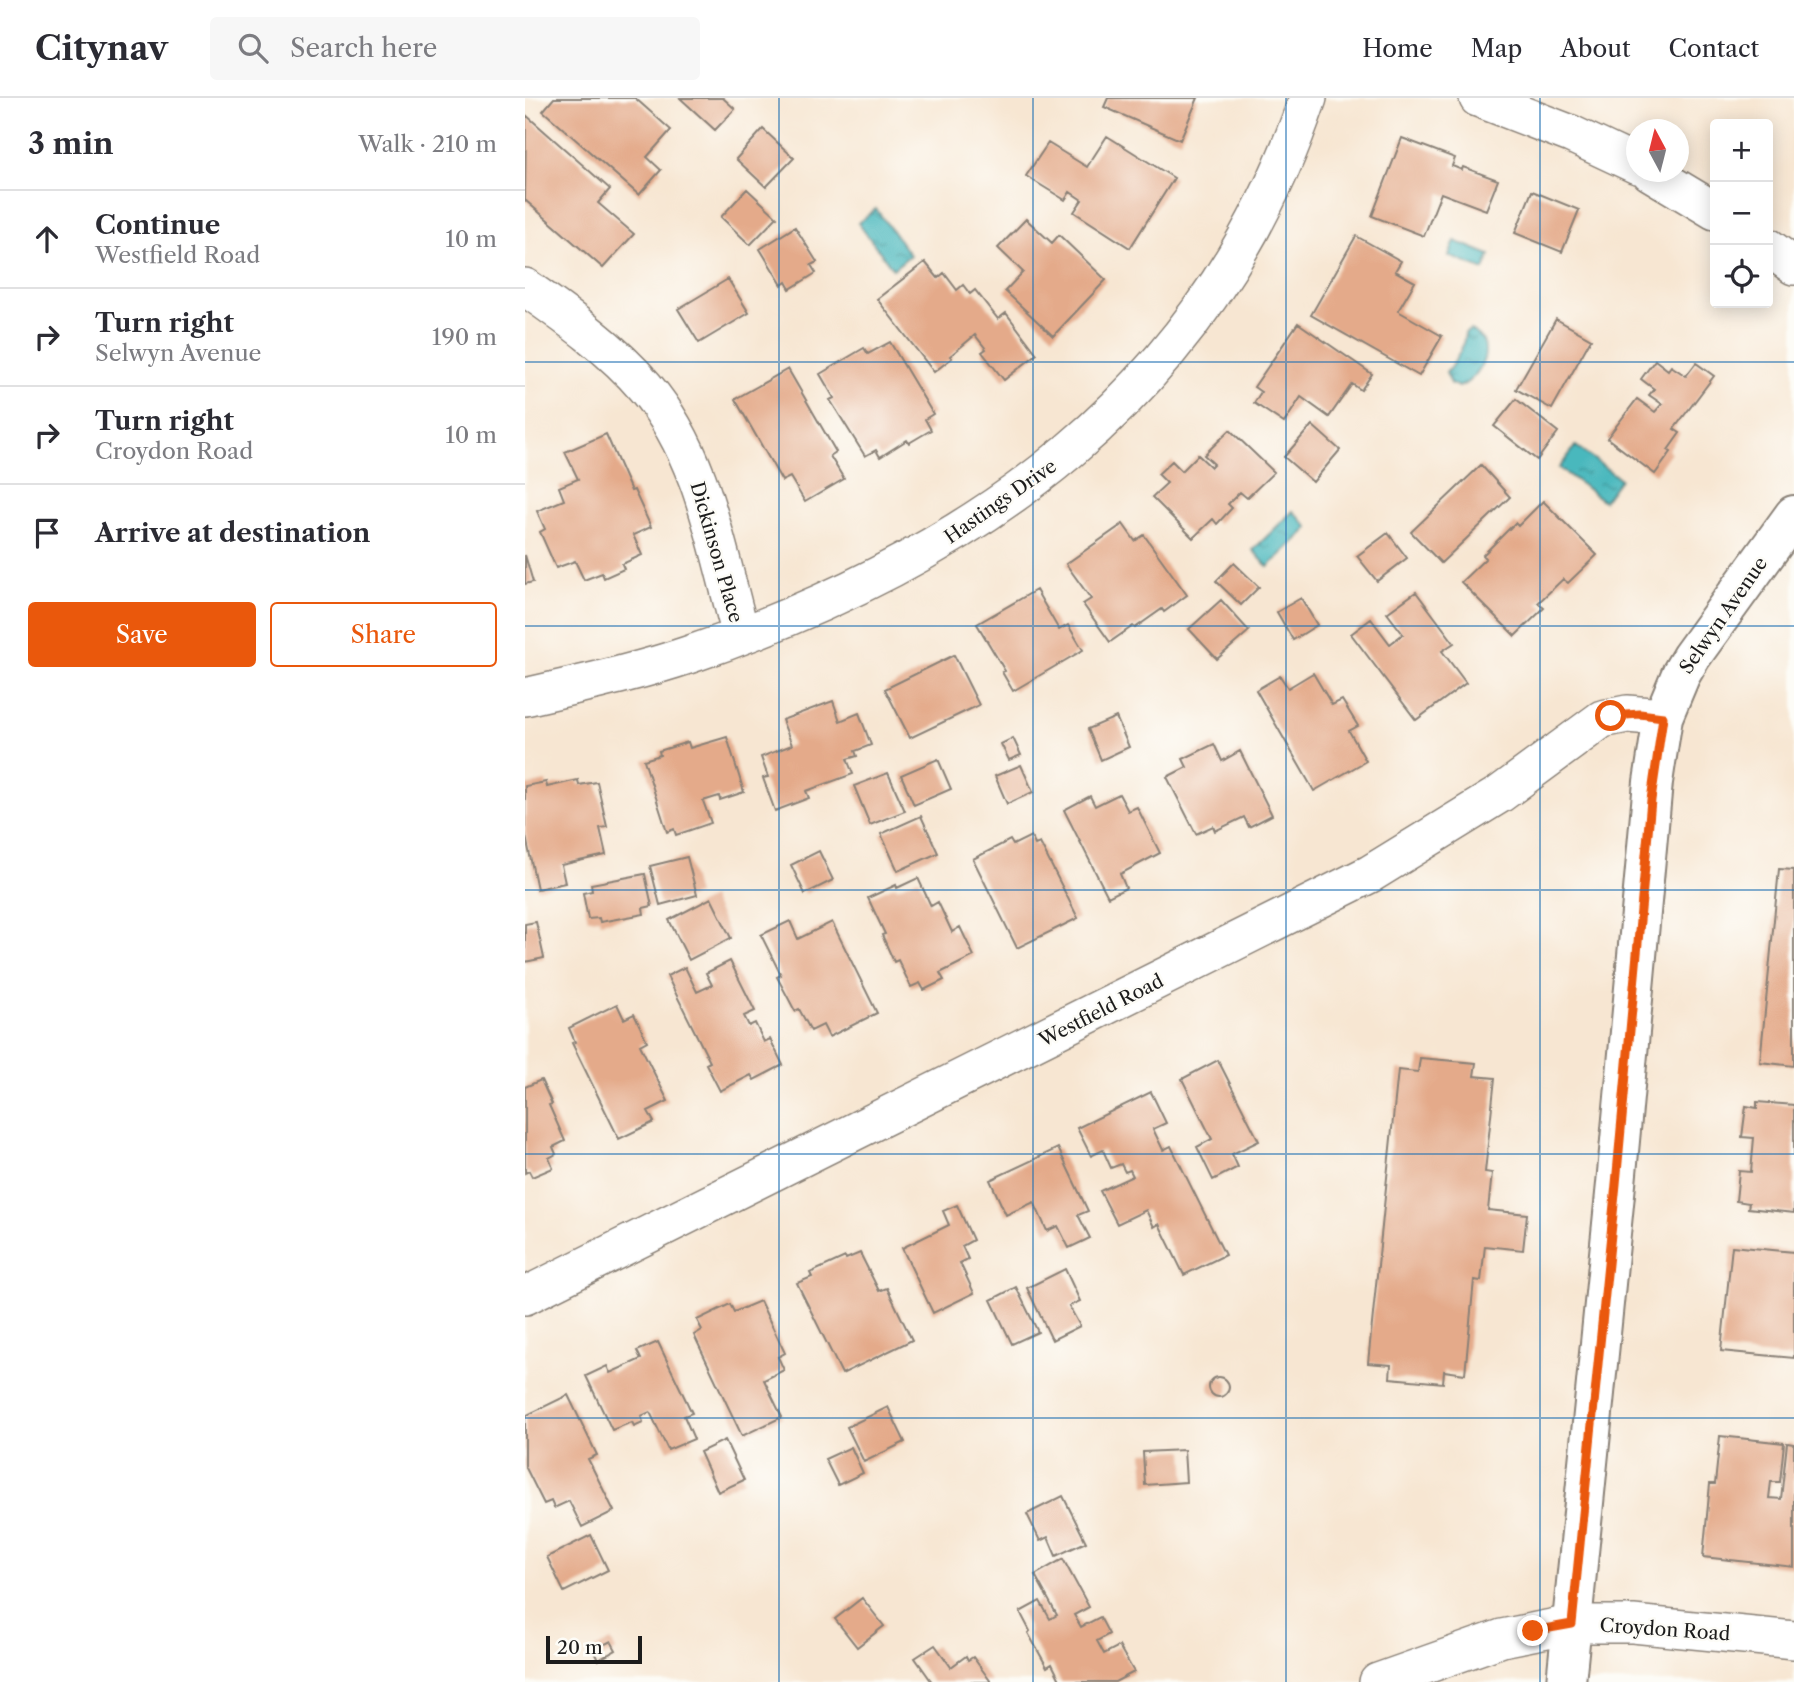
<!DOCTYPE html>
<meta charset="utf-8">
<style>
:root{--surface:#fff;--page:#f7f7f7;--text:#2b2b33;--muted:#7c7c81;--line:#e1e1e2;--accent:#ea580c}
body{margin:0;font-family:"Libre Caslon Text",serif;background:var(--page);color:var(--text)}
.controls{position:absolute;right:21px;top:21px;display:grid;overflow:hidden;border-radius:7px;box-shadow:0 4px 18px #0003}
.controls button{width:63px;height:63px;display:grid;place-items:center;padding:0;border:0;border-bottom:2px solid var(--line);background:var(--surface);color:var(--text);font:35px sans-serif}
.compass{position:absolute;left:1101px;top:21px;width:63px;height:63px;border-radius:50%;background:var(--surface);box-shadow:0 4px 18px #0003;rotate:353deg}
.scale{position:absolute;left:21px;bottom:18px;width:96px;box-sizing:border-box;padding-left:7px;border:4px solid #1c1c1c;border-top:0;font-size:19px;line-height:24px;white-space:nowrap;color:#1c1c1c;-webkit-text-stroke:5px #fdfcf7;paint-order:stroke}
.stop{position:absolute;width:21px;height:21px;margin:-16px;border:5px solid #ea580c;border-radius:50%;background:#fff}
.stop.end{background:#ea580c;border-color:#fff;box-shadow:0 2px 7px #0008}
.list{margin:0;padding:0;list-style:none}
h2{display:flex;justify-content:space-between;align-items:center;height:91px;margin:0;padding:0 28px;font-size:30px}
h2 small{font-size:23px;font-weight:400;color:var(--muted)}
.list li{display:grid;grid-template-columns:46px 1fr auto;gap:21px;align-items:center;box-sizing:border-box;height:98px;padding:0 28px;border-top:2px solid var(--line)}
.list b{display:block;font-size:26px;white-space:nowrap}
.list p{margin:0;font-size:23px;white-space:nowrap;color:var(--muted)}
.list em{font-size:23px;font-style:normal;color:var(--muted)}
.actions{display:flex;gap:14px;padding:21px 28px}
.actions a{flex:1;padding:16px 0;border:2px solid var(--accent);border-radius:7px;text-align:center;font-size:24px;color:var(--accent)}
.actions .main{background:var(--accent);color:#fff}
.icon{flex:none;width:38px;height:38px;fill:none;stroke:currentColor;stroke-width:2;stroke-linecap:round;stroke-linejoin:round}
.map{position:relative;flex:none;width:1269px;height:1584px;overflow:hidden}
header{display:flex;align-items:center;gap:42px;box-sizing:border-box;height:98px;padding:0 35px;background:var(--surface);border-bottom:2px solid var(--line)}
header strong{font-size:33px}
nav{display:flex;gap:38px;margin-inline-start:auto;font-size:24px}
.search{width:490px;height:63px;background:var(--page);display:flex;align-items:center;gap:18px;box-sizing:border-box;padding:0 24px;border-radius:7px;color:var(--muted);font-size:26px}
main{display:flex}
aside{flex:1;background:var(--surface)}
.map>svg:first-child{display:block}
.water{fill:url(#water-ripples);stroke:#326a6c;stroke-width:2}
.building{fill:#e4aa8a}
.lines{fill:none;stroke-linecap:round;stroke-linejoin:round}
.minor-casing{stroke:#8a8177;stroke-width:40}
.tertiary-casing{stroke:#8a8177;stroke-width:42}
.minor{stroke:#fff;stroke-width:37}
.tertiary{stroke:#fff;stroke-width:38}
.route{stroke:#ea580c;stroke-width:9}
.grid{fill:none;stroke:#1f6fb2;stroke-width:2;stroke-opacity:0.55}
.labels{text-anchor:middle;stroke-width:5;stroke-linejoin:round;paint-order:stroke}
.street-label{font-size:19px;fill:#1c1c1c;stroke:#fdfcf7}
</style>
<header>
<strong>Citynav</strong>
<div class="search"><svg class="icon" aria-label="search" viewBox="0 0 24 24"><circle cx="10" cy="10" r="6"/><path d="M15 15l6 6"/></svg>Search here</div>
<nav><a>Home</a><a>Map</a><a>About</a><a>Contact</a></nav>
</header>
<main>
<aside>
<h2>3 min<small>Walk · 210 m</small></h2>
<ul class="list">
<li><svg class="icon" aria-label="ahead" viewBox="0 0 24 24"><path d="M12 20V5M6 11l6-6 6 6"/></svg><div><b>Continue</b><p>Westfield Road</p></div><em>10 m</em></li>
<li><svg class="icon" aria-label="right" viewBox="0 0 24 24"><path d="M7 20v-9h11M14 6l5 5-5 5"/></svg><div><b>Turn right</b><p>Selwyn Avenue</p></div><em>190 m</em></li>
<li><svg class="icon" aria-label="right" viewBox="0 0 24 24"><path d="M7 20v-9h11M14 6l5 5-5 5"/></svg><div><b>Turn right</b><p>Croydon Road</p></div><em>10 m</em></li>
<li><svg class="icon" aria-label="arrive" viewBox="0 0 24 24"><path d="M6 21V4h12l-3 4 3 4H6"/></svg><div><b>Arrive at destination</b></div></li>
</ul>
<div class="actions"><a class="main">Save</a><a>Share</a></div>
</aside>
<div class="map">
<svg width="1269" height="1584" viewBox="0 0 1269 1584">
<defs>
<pattern id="water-ripples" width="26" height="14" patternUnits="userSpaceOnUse" patternTransform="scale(1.75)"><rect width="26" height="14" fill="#48b8bd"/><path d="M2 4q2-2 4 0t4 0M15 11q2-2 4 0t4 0" fill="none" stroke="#3b9599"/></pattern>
</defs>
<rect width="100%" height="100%" fill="#fdfcf7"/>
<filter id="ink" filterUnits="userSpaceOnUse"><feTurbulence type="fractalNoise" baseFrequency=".0143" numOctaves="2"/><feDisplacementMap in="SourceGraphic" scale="14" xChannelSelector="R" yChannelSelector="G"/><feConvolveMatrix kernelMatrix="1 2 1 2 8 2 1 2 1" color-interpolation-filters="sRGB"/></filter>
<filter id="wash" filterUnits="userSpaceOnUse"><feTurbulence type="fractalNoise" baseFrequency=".00686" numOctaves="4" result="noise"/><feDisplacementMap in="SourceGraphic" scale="28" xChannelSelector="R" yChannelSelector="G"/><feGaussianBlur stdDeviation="1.57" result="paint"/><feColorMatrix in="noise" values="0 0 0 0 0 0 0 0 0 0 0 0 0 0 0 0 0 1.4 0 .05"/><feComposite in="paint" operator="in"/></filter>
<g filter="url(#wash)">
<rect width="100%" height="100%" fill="#f7e6d2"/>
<path class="water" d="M351 111 385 157 368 171 333 125Z
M930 143 965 157 959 172 924 158Z
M945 232C974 244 956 280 934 289L926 286 921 275C931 263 939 250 940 235Z
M1051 348 1095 381 1079 403 1034 370Z
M768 413 784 430 743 469 728 452Z"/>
<g id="blocks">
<path class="building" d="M29 0H110L146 32 122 59 136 72 114 97 18 13Z
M155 0H198L210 11 190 32Z
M583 0H673L655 42 579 9Z
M1 17 85 91 73 105 109 136 78 170 0 102Z
M238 31 269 60 241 89 211 61Z
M582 38 649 80 605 150 549 114 557 102 545 94 540 102 501 78 523 45 562 69Z
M877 40 930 60 927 68 937 72 938 69 973 82 961 112 916 95 899 138 847 118Z
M222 91 252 119 225 147 196 119Z
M1007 93 1054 112 1037 154 990 135Z
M501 121 527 145 534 137 581 182 528 238 480 193 498 174 473 150Z
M270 129 292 164 286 167 291 175 265 191 261 184 257 187 235 151Z
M831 138 876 163 870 173 890 184 873 213 917 238 894 278 786 217Z
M400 164 413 180 419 175 432 192 438 187 445 196 450 192 473 221 481 215 512 256 479 282 457 254 461 251 450 237 425 258 427 260 409 274 352 201Z
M203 181 224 215 174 245 153 211Z
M1031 221 1066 241 1027 311 991 291Z
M773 225 847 276 836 292 827 286 804 319 776 299 759 325 729 305 736 294 729 289Z
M365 244 408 316 400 321 406 332 384 345 382 342 355 359 351 352 340 358 305 302 309 300 295 276 339 250 343 256Z
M1130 262 1143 272 1146 268 1161 278 1171 265 1189 278 1149 331 1155 335 1143 352 1146 354 1130 376 1082 340 1112 301 1130 314 1137 306 1124 297 1129 291 1116 281Z
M263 271 311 354 305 358 319 381 280 404 265 379 257 383 210 301Z
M991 301 1033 334 1012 362 969 328Z
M787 327 815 352 788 384 759 359Z
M705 332 749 374 722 400 715 394 703 406 707 410 692 426 688 421 668 440 627 399 642 385 633 376 647 363 657 373 673 357 686 369 689 366 679 357Z
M81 336 106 393 109 392 126 429 108 437 117 457 97 466 99 471 79 480 77 475 59 482 50 463 31 470 15 434 20 431 12 413 39 402 34 389 53 381 40 354Z
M956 367 985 399 916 465 886 434Z
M1018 403 1072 457 1043 485 1038 481 1013 505 1019 510 990 538 936 484 961 460 958 457 990 425 993 428Z
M598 426 610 443 619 437 662 497 639 514 637 511 610 530 608 528 585 544 558 506 566 501 541 466Z
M863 435 882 460 852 483 832 458Z
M0 457 8 484 0 486Z
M709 465 734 489 716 507 691 483Z
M511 492 534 532 543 527 558 552 488 593 477 574 480 573 452 526Z
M891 494 929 545 917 553 941 585 891 622 826 536 846 521 865 546 878 536 862 515Z
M776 500 792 527 768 542 752 514Z
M696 502 724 533 692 561 664 531Z
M429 557 454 607 385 640 360 591Z
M788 575 807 607 817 602 833 628 824 633 841 663 789 693 731 592 755 578 763 590Z
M308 603 315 623 334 615 346 647 330 653 332 658 322 661 328 676 281 693 284 700 250 713 238 680 243 679 236 659 267 647 257 622Z
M591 619 604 649 576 662 563 631Z
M202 639 219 694 195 702 194 698 178 703 186 725 151 737 149 731 142 734 119 662 135 657 134 653 163 644 165 650Z
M488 640 496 657 484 662 476 646Z
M689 646 697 663 715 653 747 717 724 729 719 719 690 733 688 728 671 736 642 679 662 669 658 661Z
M413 661 426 691 389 707 376 677Z
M496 667 508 694 482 706 470 678Z
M363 675 380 713 345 727 329 688Z
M53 682 54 687 72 684 82 729 75 730 81 757 36 767 40 785 12 791 0 734V688L21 684 22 689Z
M594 696 603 713 612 709 635 755 595 776 601 790 583 799 539 712 565 698 570 708Z
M396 718 413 755 373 773 356 736Z
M506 738 510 747 515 745 553 820 492 850 448 761 485 742 488 747Z
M294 753 308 782 280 796 266 767Z
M162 759 172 797 135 807 125 768Z
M1254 771 1269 772V968L1235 964Z
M120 776 127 808 118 810 119 816 75 824 74 820 63 821 58 795 67 793 66 786Z
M393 780 406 808 413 804 427 834 435 829 449 858 415 875 419 882 399 892 395 885 386 889 373 862 369 864 357 837 360 836 343 800 371 787 372 790Z
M186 800 206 840 164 862 144 822Z
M265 823 273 841 307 824 352 915 304 939 298 927 286 933 274 911 270 913 252 879 256 877 236 837Z
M11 824 19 860 0 864V826Z
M205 863 230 913 219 918 224 928 230 925 239 944 245 941 258 967 229 982 226 977 195 993 181 966 185 964 142 878 160 869 172 894 187 887 181 875Z
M92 906 99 921 109 916 122 943 115 947 143 1003 123 1013 129 1024 94 1041 47 945 50 944 44 930Z
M895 960 951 965 949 978 970 980 960 1074 967 1075 963 1112 1002 1116 998 1152 960 1148 956 1183 949 1182 940 1276 919 1273 918 1285 865 1280 866 1267 843 1265 873 972 893 974Z
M693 962 734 1043 707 1056 713 1069 688 1082 672 1049 687 1041 657 981Z
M16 982 27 1006 24 1007 40 1043 28 1049 31 1056 24 1060 28 1070 7 1079 4 1073 0 1075V989Z
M626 994 641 1025 628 1031 638 1052 646 1048 700 1157 659 1177 634 1126 629 1129 621 1112 592 1126 575 1093 608 1078 605 1072 600 1074 596 1066 586 1070 578 1052 566 1058 552 1030Z
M1232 1004 1269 1007V1115L1223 1110 1224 1105 1211 1103 1214 1073 1226 1074 1229 1040 1217 1039 1221 1008 1232 1010Z
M533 1050 563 1113 553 1117 565 1140 544 1150 533 1128 522 1133 509 1104 481 1117 465 1082Z
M432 1107 448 1142 437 1148 443 1161 435 1165 449 1195 408 1215 377 1150 424 1127 418 1113Z
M1207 1148 1269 1154V1260L1196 1253Z
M335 1155 354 1193 362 1190 387 1242 317 1276 272 1185 287 1179 285 1175 320 1159 321 1161Z
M540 1171 555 1203 544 1208 555 1228 527 1242 502 1190Z
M491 1189 513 1234 487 1246 466 1202Z
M235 1203 260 1255 253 1259 259 1272 239 1282 257 1319 217 1338 169 1237 177 1232 172 1222 205 1206 209 1214Z
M133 1244 167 1315 159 1318 169 1341 143 1352 125 1314 116 1318 118 1324 109 1328 107 1324 87 1332 61 1278 82 1268 85 1275 116 1261 112 1253Z
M684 1289a10 10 0 1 1 20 0a10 10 0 1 1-20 0Z
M43 1297 72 1357 63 1361 89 1413 57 1429 44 1403 29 1410 26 1403 19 1406 0 1368V1318Z
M363 1309 380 1344 339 1364 322 1329Z
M1195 1338 1259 1345 1255 1384H1246L1244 1400 1256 1401 1262 1345 1269 1346V1469L1178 1459 1185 1386H1190Z
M200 1342 219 1382 193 1394 175 1354Z
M326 1349 338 1375 313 1387 300 1361Z
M659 1352 661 1384 620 1387 618 1354Z
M538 1398 561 1444 531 1458 523 1439 515 1443 502 1416Z
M66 1437 83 1472 39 1494 22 1459Z
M538 1461 564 1509 549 1517 556 1529 575 1519 584 1536 572 1543 579 1556 594 1548 609 1574 590 1584H536L527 1566 522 1569 503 1535 505 1533 495 1514 515 1503 525 1521 532 1517 510 1477Z
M337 1500 359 1528 332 1549 310 1521Z
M86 1543 91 1552 73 1562 68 1552Z
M410 1547 426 1569 441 1558 443 1562 448 1559 466 1584H407L390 1560Z"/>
</g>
</g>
<g filter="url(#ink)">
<use href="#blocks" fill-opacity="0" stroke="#8a8177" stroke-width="2"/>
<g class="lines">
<defs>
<path id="minor" d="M953 0 1046 36 1112 67
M1125 74 1190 113
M1243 149 1269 168
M0 189C41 218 87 250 120 289 179 358 192 452 216 537
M0 599C55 586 110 575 163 557 450 459 683 298 783 0
M0 1198 845 776 975 696 1077 621 1102 616 1138 619
M853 1584 977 1540 1047 1526H1108L1269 1542"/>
<path id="tertiary" d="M1041 1584 1091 1086 1128 684 1138 619 1156 576 1166 559 1269 417"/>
</defs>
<use href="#minor" class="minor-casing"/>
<use href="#tertiary" class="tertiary-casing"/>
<use href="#minor" class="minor"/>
<use href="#tertiary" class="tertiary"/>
</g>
</g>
<g class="lines" filter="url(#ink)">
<path class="route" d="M1008 1533 1047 1526 1091 1086 1126 702 1138 619 1115 616 1086 618"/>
</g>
<path class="grid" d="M254 0V1584M508 0V1584M761 0V1584M1015 0V1584M0 264H1269M0 528H1269M0 792H1269M0 1056H1269M0 1320H1269"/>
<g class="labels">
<g class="street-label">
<text transform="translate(475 403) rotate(-35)" y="7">Hastings Drive</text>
<text transform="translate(192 454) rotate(74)" y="7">Dickinson Place</text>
<text transform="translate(1198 517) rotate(-55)" y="7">Selwyn Avenue</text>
<text transform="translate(576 912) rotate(-27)" y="7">Westfield Road</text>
<text transform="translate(1140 1531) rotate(4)" y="7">Croydon Road</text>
</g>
</g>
</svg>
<div class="controls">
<button>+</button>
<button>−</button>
<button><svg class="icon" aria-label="locate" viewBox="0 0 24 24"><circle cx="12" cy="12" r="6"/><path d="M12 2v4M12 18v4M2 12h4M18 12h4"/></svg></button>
</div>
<svg class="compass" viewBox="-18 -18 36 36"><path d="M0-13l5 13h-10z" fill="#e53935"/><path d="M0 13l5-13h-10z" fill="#7c7c81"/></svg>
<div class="scale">20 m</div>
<div class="stop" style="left:1086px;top:618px"></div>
<div class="stop end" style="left:1008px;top:1533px"></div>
</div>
</main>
